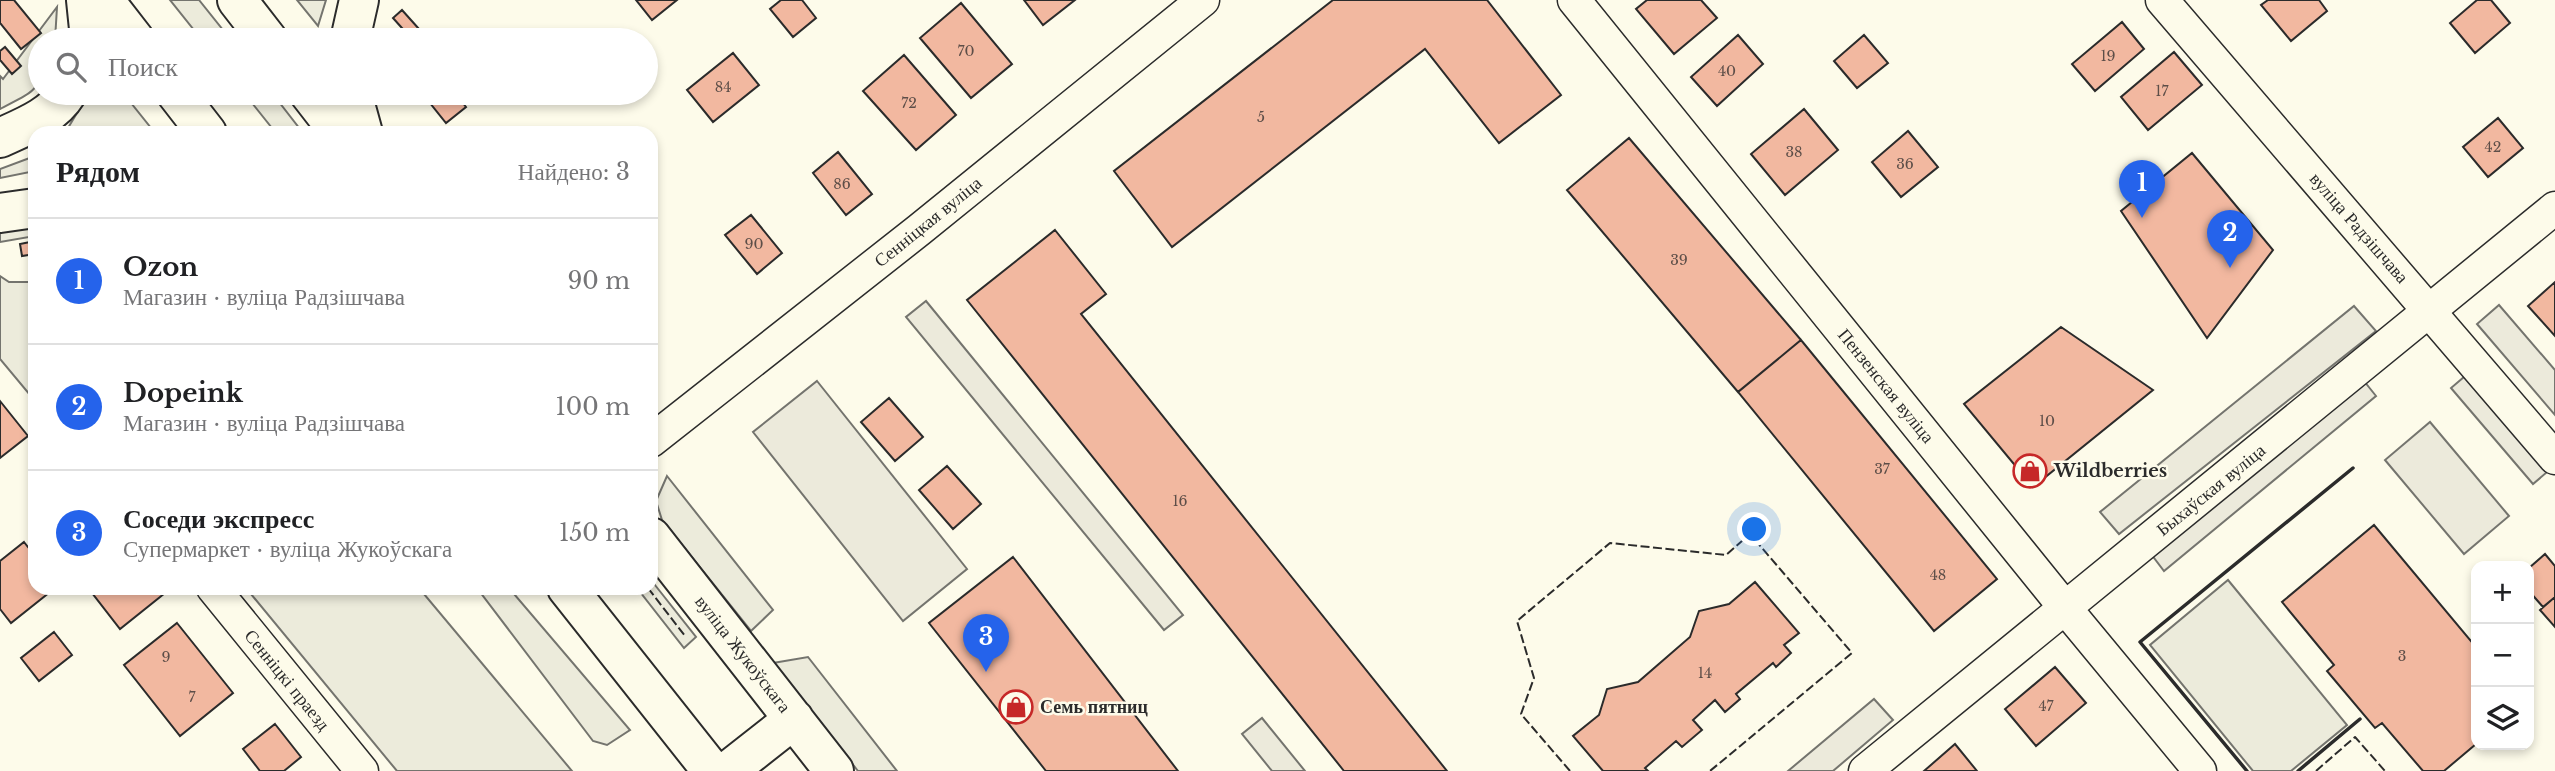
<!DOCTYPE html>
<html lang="ru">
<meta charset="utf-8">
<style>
:root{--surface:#fff;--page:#f6f6f6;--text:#202124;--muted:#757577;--line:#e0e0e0;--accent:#2563eb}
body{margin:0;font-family:"Libre Baskerville",serif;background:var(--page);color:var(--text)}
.controls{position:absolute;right:21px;bottom:21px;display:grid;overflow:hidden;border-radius:14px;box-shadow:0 4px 10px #0003}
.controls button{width:63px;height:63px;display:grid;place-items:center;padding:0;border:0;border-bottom:2px solid var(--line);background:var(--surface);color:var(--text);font:35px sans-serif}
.you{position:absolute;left:1755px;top:530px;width:24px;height:24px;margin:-18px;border:5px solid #fff;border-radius:50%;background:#1a73e8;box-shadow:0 0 0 10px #1a73e833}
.badge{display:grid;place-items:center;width:46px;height:46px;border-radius:50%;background:var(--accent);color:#fff;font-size:23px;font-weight:700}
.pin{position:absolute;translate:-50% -58px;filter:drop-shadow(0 2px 4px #0008)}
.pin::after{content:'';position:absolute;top:37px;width:24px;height:21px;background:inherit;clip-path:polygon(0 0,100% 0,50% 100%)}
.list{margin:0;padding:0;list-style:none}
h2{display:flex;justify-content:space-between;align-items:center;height:91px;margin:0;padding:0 28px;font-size:30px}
h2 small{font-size:23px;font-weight:400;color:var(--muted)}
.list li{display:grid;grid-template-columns:46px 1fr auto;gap:21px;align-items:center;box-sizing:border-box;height:126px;padding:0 28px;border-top:2px solid var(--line)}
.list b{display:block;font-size:26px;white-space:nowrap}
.list p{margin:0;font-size:23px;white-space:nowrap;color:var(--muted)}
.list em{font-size:23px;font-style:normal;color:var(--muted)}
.icon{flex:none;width:38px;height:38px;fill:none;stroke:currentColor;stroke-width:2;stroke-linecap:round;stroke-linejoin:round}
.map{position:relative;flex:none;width:2555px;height:771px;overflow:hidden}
.search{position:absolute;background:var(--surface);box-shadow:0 4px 10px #0003;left:28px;top:28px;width:630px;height:77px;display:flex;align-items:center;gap:18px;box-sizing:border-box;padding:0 24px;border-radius:38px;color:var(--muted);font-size:26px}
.panel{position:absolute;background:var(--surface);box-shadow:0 4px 10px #0003;left:28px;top:126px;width:630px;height:469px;border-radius:21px}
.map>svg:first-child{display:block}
.green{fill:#ecebdb;stroke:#74746e;stroke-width:2}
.parking{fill:#eceadb;stroke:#74746e;stroke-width:2}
.building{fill:#f2b8a0;stroke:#2b2b2b;stroke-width:2}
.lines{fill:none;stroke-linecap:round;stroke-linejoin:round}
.street-casing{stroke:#2b2b2b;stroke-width:35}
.secondary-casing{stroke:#2b2b2b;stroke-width:42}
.primary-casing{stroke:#2b2b2b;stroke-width:42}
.street{stroke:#fdfbea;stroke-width:32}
.secondary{stroke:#fdfbea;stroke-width:38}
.primary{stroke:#fdfbea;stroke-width:38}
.fence{stroke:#2b2b2b;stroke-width:2;stroke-dasharray:9 3.5;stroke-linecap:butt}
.wall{stroke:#2b2b2b;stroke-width:3.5}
.labels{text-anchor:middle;stroke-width:5;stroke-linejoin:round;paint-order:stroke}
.number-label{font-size:14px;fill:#5d4e48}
.street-label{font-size:18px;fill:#2b2b2b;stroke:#fdfbea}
.poi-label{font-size:18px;font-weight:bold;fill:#2b2b2b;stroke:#fdfbea;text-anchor:start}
</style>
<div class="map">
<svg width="2555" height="771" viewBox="0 0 2555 771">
<rect width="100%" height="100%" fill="#fdfbea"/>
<path class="green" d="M170 0H199L231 40H202Z
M297 0H326L318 26Z
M57 7 55 40H40C40 90 45 86 0 109V76L3 79Z
M89 93H123L155 133H65Z
M244 93H272L303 133H276Z
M35 156V171L0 178V169Z
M35 219V236L0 242V224Z
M0 276 9 282H35V401L0 359Z
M667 476 773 610 751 631 662 520 656 501Z
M651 580 696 637 684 648 637 588H651Z
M2228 580 2347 725 2291 771H2253L2150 645Z
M246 588H419L572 771H397Z
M477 588H509L630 730 607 745 593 741Z
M808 657 897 771H858L773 663Z"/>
<path class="parking" d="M926 301 1183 615 1164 630 906 317Z
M2499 305 2555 370V415L2477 324Z
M2354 306 2376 331 2119 534 2100 512Z
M2471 371 2553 467 2533 484 2451 388Z
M2360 376 2376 396 2164 571 2148 550Z
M817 381 967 569 903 621 753 432Z
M2430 422 2509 516 2464 554 2385 460Z
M1874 699 1893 720 1833 771H1788Z
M1262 718 1305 771H1272L1242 734Z"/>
<path class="building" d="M0 0H14L41 33 21 49 0 23Z
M636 0H677L652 20Z
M781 0H802L816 18 793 37 770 9Z
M1024 0H1075L1043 25Z
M1333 0H1487L1561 95 1499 143 1425 49 1172 247 1114 171Z
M1647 0H1701L1717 18 1674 54 1636 9Z
M2268 0H2319L2327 11 2291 41 2261 5Z
M2477 0H2491L2510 23 2475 53 2450 23Z
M961 3 1012 64 971 98 920 38Z
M402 10 419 29 410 37 393 18Z
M2122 22 2144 49 2095 91 2072 64Z
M1738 35 1763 64 1717 106 1691 77Z
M1864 35 1888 63 1857 88 1834 61Z
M5 47 21 66 12 74 0 60V51Z
M2174 52 2202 85 2148 130 2121 97Z
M733 53 759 85 713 122 687 90Z
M904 55 956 115 916 150 863 91Z
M422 93H455L466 107 446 123Z
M1804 109 1838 150 1785 195 1751 154Z
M2498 118 2523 148 2488 177 2463 147Z
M1908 131 1938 167 1901 197 1872 162Z
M1629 138 1801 340 1738 392 1567 190Z
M838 152 872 194 846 215 813 173Z
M2192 153 2273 250 2207 338 2121 211Z
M751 215 782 253 757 274 725 235Z
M1055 230 1106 294 1081 314 1447 771H1344L967 300Z
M35 241V254L22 256 20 244Z
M2555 282V336L2528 306Z
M2061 327 2153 390 2033 487 1964 404Z
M1801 340 1997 579 1934 631 1738 392Z
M889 398 923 437 895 461 861 422Z
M0 401 28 436 0 458Z
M947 466 981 504 953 529 919 490Z
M2374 525 2476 647V744L2444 771H2423L2382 723 2375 728 2327 671 2334 665 2282 602Z
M24 542 35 556V588H55L11 623 0 609V561Z
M2545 554 2555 566V597L2543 607 2529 591V568Z
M1013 557 1178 771H1046L929 623Z
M1755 582 1799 633 1784 645 1791 653 1776 667 1773 663 1736 694 1740 699 1725 712 1715 700 1693 720 1702 730 1682 747 1676 741 1645 768 1648 771H1603L1573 736 1599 715 1607 689 1638 682 1690 637 1699 611 1729 604Z
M90 588H162L165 593 120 629 89 589Z
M2555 597V627L2540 610Z
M177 623 233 693 180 736 124 665Z
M54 632 72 655 39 681 21 658Z
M2055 667 2086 703 2036 746 2005 709Z
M275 724 301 757 284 771H260L243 749Z
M1955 744 1977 771H1924Z"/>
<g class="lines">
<defs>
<path id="street" d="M1574 0 2066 609 2200 771
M2162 0 2555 458
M651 441 919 230 1203 0
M213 588 362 771
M1865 771 2555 208"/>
<path id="secondary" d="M104 0 135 40
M237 0 268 40
M176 93 207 133
M309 93 340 133
M651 537 834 771
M567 588 712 771
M728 771 794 719"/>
<path id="primary" d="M86 0 89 29 88 40
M350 40 359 0
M352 93 363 133
M0 138C24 127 53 116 67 93
M0 213 35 208"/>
</defs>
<use href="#street" class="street-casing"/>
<use href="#secondary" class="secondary-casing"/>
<use href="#primary" class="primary-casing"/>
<use href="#street" class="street"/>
<use href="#secondary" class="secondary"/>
<use href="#primary" class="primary"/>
<path class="fence" d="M648 588 685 636
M1570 771 1521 714 1534 678 1517 621 1610 543 1726 555 1750 534 1852 653 1710 771
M2316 771 2355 737 2385 771"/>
<path class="wall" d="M2247 771 2140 642 2353 468
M2298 771 2360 719"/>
</g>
<defs>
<symbol id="shop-ring" viewBox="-11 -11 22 22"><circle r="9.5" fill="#fdfbea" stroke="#c62828" stroke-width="1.5"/><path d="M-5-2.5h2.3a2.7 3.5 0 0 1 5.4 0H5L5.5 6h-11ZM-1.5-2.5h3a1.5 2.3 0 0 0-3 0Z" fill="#c62828"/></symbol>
</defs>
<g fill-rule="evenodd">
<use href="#shop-ring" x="2011" y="452" width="38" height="38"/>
<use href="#shop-ring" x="997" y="688" width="38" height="38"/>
</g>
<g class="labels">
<g class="number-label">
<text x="966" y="56">70</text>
<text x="2108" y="61">19</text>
<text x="1727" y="76">40</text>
<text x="723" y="92">84</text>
<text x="2162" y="96">17</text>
<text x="909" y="108">72</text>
<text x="1261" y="122">5</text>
<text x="2493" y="152">42</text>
<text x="1794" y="157">38</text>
<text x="1905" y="169">36</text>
<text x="842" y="189">86</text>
<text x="754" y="249">90</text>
<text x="1679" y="265">39</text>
<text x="2047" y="426">10</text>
<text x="1882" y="474">37</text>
<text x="1180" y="506">16</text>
<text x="1938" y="580">48</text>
<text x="2402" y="661">3</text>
<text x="166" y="662">9</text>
<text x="1705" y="678">14</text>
<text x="192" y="702">7</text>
<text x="2046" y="711">47</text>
</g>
<g class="street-label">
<text transform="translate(928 222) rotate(-39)" y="6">Сенніцкая вуліца</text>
<text transform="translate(2359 228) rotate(49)" y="6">вуліца Радзішчава</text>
<text transform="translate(1886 386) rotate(51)" y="6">Пензенская вуліца</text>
<text transform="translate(2211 490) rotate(-39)" y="6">Быхаўская вуліца</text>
<text transform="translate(743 654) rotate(52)" y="6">вуліца Жукоўскага</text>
<text transform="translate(287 680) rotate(51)" y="6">Сенніцкі праезд</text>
</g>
<g class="poi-label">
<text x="2054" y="477">Wildberries</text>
<text x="1040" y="713">Семь пятниц</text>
</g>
</g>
</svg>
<div class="controls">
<button>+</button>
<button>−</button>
<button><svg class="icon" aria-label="layers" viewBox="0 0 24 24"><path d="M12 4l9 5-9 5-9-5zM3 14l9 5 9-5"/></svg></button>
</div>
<div class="you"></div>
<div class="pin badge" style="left:2142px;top:218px">1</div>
<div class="pin badge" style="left:2230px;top:268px">2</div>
<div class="pin badge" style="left:986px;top:672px">3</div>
<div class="search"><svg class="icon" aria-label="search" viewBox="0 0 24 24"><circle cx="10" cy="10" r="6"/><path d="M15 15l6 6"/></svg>Поиск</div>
<section class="panel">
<h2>Рядом<small>Найдено: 3</small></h2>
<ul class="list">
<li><span class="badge">1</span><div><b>Ozon</b><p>Магазин · вуліца Радзішчава</p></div><em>90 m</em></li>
<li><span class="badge">2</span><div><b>Dopeink</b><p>Магазин · вуліца Радзішчава</p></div><em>100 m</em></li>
<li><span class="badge">3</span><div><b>Соседи экспресс</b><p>Супермаркет · вуліца Жукоўскага</p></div><em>150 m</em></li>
</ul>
</section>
</div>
